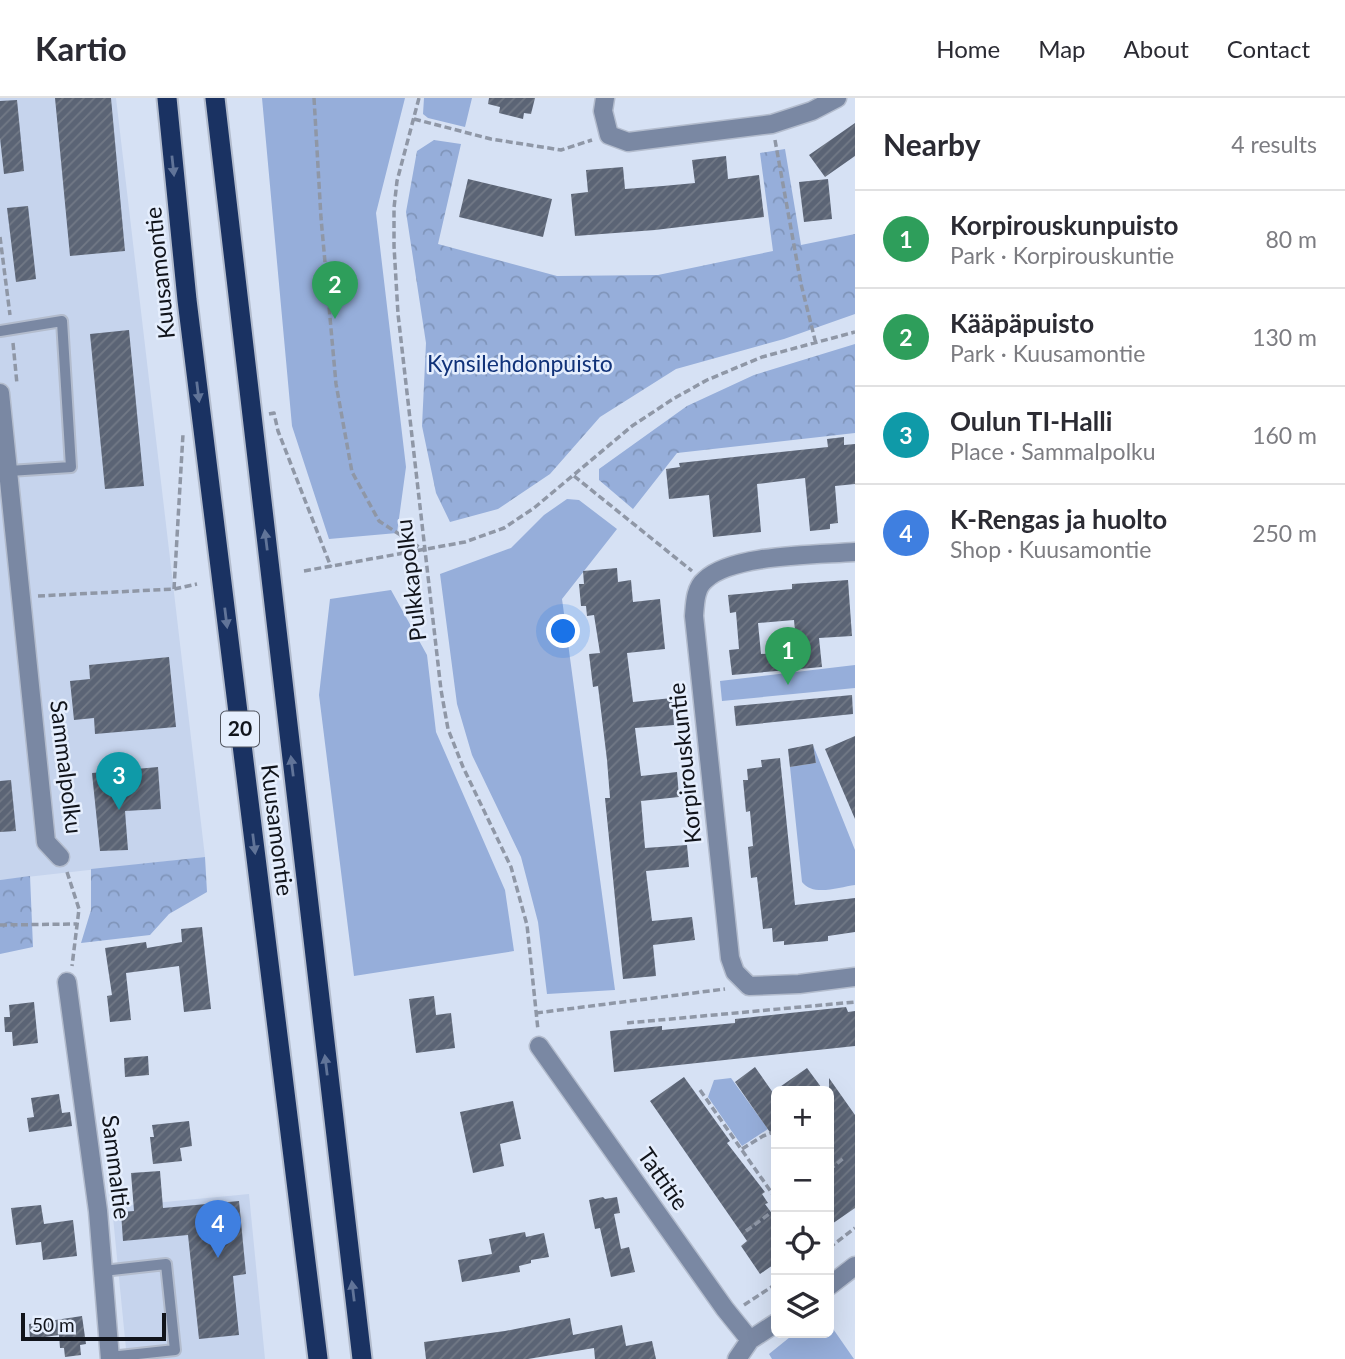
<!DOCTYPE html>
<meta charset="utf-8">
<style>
:root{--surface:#fff;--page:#f7f7f7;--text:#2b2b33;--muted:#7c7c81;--line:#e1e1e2;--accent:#666a0a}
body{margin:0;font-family:Lato,sans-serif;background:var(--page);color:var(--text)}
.controls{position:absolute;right:21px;bottom:21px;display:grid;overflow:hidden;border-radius:10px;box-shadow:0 7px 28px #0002}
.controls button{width:63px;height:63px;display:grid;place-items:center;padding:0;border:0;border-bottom:2px solid var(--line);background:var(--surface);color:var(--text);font:35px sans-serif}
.scale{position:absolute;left:21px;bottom:18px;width:145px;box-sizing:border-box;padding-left:7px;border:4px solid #11141b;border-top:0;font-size:19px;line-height:24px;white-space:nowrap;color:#11141b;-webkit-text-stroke:5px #e5eefd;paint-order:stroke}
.you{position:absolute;left:564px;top:534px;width:24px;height:24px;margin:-18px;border:5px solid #fff;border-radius:50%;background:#1a73e8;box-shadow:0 0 0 10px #1a73e833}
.badge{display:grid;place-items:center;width:46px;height:46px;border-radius:50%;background:var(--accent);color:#fff;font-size:23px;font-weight:700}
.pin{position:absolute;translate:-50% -58px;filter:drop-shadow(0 2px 4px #0008)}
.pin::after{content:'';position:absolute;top:37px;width:24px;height:21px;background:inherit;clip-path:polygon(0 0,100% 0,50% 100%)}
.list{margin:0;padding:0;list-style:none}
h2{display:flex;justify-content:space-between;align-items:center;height:91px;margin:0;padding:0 28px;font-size:30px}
h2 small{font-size:23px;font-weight:400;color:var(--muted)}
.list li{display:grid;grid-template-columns:46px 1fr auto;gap:21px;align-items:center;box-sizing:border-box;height:98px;padding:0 28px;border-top:2px solid var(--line)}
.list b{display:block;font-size:26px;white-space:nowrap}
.list p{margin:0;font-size:23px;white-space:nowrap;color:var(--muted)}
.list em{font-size:23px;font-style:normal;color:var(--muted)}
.icon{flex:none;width:38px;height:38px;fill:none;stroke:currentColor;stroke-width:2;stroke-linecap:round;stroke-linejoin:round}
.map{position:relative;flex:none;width:855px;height:1261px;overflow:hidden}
header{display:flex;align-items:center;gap:42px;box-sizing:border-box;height:98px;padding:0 35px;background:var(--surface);border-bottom:2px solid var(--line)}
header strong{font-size:33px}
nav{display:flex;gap:38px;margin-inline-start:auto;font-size:24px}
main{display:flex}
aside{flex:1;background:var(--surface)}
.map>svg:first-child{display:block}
.built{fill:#c6d4ed}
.forest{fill:url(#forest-crowns)}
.green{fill:#96aeda}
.building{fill:url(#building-hatch);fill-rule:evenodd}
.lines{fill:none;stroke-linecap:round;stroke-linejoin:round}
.service-casing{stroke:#b3bccd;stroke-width:14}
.minor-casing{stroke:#b3bccd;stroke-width:21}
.trunk-casing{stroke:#b3bccd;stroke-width:23}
.path{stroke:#8f97a6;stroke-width:3.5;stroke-dasharray:7 3.5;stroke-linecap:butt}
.service{stroke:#7a88a3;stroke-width:10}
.minor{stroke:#7a88a3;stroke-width:18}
.trunk{stroke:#1a3262;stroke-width:19}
.oneway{fill:#617498}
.labels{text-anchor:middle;stroke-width:5;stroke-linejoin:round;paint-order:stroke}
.shield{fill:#e5eefd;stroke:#51555f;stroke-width:2}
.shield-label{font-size:21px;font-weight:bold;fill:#11141b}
.street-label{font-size:23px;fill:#11141b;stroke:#e5eefd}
.park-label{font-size:23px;fill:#103279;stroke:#e5eefd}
</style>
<header>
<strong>Kartio</strong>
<nav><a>Home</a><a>Map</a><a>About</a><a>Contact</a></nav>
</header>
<main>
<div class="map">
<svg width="855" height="1261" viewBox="0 0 855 1261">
<defs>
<pattern id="forest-crowns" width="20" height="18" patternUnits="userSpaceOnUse" patternTransform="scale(1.75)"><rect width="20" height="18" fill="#96aeda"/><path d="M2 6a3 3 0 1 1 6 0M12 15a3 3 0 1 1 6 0" fill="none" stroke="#8095ba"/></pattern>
<pattern id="building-hatch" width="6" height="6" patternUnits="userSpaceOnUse" patternTransform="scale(1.75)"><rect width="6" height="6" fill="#5b6475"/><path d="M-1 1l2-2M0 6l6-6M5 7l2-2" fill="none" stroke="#727986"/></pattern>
</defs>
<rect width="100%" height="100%" fill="#d6e1f4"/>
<path class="built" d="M0 0H116L205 759 0 782Z
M249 1096 265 1261H127L112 1109Z"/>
<path class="forest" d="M434 42 461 46 438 146 557 178 658 177 773 153 760 55 785 51 801 147 855 136V216L784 241 676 271 600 319 550 376 498 411 450 424 436 395 422 328 426 245 406 114 417 53Z
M855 246V335L677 355 633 411 599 382V371L687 308 754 277Z
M205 759 207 794 169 816 150 837 81 845 91 812V771Z
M30 778 33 849 0 856V782Z"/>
<path class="green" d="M262 0H405L376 115 406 369 397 435 329 441 292 328Z
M424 0H472L465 29 428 20 423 16Z
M567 401 579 402 617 431 562 501 615 892 547 896 538 824 521 759 472 657 457 606 440 476 511 450 544 417Z
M391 492 427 557 436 634 505 792 514 853 354 878 319 597 330 501Z
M855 567V590L722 603 720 583Z
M813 647 855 752V787C839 789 813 799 802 784L790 669 816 665Z
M731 980 768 1031 742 1048 708 999 714 982Z
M829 1225 854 1261H772L769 1256 795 1235H829Z"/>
<path class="building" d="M55 0H111L125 153 70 158Z
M489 0H535L531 16 524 15 523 21 499 15 500 9 488 6Z
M17 2 24 73 4 76 0 40V3Z
M855 25V58L825 79 809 57Z
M726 58 728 81 759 77 764 119 655 132 575 138 571 96 588 94 586 72 623 69 625 91 663 88 695 85 692 62Z
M468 81 552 101 543 139 459 119Z
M828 81 832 121 804 124 799 84Z
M28 108 36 181 16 184 7 110Z
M129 232 144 388 105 391 90 236Z
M844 339V347L855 346V386L835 388 838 425 830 426V431L810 433 805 380 757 386 761 434 713 439 709 397 669 401 666 371 680 369 679 365 828 349 827 341Z
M617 470 618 484 631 482 633 504 660 501 665 551 627 555 633 604 672 600 674 627 635 630 641 678 677 674 679 699 641 703 645 750 687 747 689 769 646 773 652 823 692 819 695 842 653 847 656 878 623 881 605 700H610L607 662 598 588 593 589 589 556 600 555 594 517 587 518 586 508H581L579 486H584L583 473Z
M848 482 852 538 819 540 822 569 732 577 729 552 739 551 736 514 730 515 728 497 792 491V486ZM794 522 797 554 761 556 758 525Z
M169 559 176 629 95 636 94 620 74 622 70 583 90 581 89 567Z
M852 597 853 616 736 628 734 608Z
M855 638V721L825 651Z
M813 646 816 665 790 669 788 651Z
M780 660 795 807 855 800V834L828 838V843L784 847V843L773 844 772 830 763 831 757 779 751 780 748 749 753 748 750 713 746 714 743 682H748L747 671 762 669 761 662Z
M158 669 161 711 125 713 128 752 100 753 92 675Z
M11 682 16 733 0 734V683Z
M202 829 211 911 184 914 179 868 126 875 131 922 110 924 107 898 112 897 105 850 146 844 147 850 182 844 181 831Z
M434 898 436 917 451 915 455 950 416 955 409 901Z
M34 904 38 945 13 948 12 934H5L4 919H10L9 907Z
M846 909 848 914 855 913V948L614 974 610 933 662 928V932L735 925V921Z
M148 958 149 977 125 979 124 960Z
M755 969 776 999V1043L735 984Z
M807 970 824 993H774Z
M684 979 730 1043 727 1045 765 1094 762 1096 768 1105 765 1106 776 1121V1165L760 1176 741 1148 747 1143 650 1003Z
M829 980 855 1017V1110L829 1128Z
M59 996 62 1015 70 1014 72 1028 29 1034 27 1020 34 1019 31 1000Z
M513 1003 521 1041 500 1046 504 1068 473 1075 460 1014Z
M189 1023 192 1048 180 1050 182 1063 153 1066 150 1039H154L152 1027Z
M160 1073 163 1110 239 1103 246 1176 233 1178 239 1237 199 1241 188 1137 123 1143 121 1114 134 1113 131 1075Z
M603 1099 605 1101 617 1099 620 1115 614 1116 621 1151 629 1149 635 1174 611 1179 600 1130 595 1131 589 1102Z
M41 1107 44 1126 73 1122 77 1158 43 1162 41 1144 16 1147 11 1110Z
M525 1134 526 1139 544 1135 549 1159 531 1162V1165L519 1168 520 1174 462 1184 458 1162 492 1156 489 1141Z
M82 1218 86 1246 80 1247 81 1257 65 1259 64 1250H60L59 1237 30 1241 29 1226Z
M570 1220 573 1237 622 1227 626 1248 652 1243 656 1261H595L594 1250 528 1261H426L424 1244 505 1233Z"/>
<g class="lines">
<defs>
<path id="service" d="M0 233 62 223 71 369 9 373
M103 1173 166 1166 175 1252 110 1259"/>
<path id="minor" d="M605 0 603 13 609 37 628 44 772 26 812 13 837 0
M0 295 46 744 60 759
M855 454C817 457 732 456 705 482 695 490 695 506 694 518L730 860 735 874 749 888 799 886 855 879
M67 884 98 1113 110 1261
M539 948 725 1211 750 1242
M829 1188 855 1168
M737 1261 750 1242 776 1225"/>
<path id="trunk" d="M167 0 187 202 318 1261
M215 0 362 1261"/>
</defs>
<use href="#service" class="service-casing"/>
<use href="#minor" class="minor-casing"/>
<use href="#trunk" class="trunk-casing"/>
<path class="path" d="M314 0 321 120 336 286 352 374 379 423 425 453
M419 0 397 83 394 110V148L398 216 441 592 448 631 463 669 511 769 527 827 538 932
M414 21 491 41 561 52 592 42
M775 42 801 186 816 246
M0 139 10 217
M13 245 17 286
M269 316 274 315 278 333 331 469
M574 378 692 473
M304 473 465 444 504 430 534 410 632 328 673 301 707 282 762 259 855 234
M174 491 183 336
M38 498 174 491 197 486
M67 774 79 811 72 868
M0 827 77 826
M536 915 725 891
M627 925 855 904
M700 992 776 1101
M742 1051 763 1038 776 1033
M829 1072 845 1059
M746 1133 776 1111
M829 1150 855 1130
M744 1207 776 1186"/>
<use href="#service" class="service"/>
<use href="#minor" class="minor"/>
<use href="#trunk" class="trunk"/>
</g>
<defs><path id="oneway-solid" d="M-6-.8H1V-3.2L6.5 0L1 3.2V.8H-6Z" transform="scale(1.75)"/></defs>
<g class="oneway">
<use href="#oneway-solid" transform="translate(173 68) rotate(84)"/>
<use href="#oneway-solid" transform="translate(198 294) rotate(83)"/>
<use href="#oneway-solid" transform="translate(266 442) rotate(-97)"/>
<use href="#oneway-solid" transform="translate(226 520) rotate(83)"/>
<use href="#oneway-solid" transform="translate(292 668) rotate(-97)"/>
<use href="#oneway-solid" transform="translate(254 746) rotate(83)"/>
<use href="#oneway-solid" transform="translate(326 967) rotate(-97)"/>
<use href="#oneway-solid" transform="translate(353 1193) rotate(-97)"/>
</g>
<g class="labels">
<rect class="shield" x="221" y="613.5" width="38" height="35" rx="5"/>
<g class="shield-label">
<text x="240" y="638">20</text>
</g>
<g class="street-label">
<text transform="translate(160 175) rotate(-96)" y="8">Kuusamontie</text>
<text transform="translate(411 482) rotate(-97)" y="8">Pulkkapolku</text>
<text transform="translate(685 665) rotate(-96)" y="8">Korpirouskuntie</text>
<text transform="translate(66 669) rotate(83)" y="8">Sammalpolku</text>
<text transform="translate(277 732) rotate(83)" y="8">Kuusamontie</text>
<text transform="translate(116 1069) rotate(83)" y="8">Sammaltie</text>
<text transform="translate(663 1081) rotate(55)" y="8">Tattitie</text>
</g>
<g class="park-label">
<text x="520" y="274">Kynsilehdonpuisto</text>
</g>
</g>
</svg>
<div class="controls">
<button>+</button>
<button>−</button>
<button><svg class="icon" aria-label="locate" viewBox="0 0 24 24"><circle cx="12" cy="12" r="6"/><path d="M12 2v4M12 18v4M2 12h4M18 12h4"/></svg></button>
<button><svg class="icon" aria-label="layers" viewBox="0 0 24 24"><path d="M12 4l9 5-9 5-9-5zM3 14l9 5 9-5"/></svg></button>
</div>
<div class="scale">50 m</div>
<div class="you"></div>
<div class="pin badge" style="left:788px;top:587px;background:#2e9e5b">1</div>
<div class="pin badge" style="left:335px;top:221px;background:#2e9e5b">2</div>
<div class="pin badge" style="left:119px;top:712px;background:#0f9aa8">3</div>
<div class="pin badge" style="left:218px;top:1160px;background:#3f7fe0">4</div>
</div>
<aside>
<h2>Nearby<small>4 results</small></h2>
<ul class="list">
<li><span class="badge" style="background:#2e9e5b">1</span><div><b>Korpirouskunpuisto</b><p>Park · Korpirouskuntie</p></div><em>80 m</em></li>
<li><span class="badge" style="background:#2e9e5b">2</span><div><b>Kääpäpuisto</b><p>Park · Kuusamontie</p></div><em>130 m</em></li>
<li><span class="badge" style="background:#0f9aa8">3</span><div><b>Oulun TI-Halli</b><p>Place · Sammalpolku</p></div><em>160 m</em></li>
<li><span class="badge" style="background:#3f7fe0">4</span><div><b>K-Rengas ja huolto</b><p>Shop · Kuusamontie</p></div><em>250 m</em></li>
</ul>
</aside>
</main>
